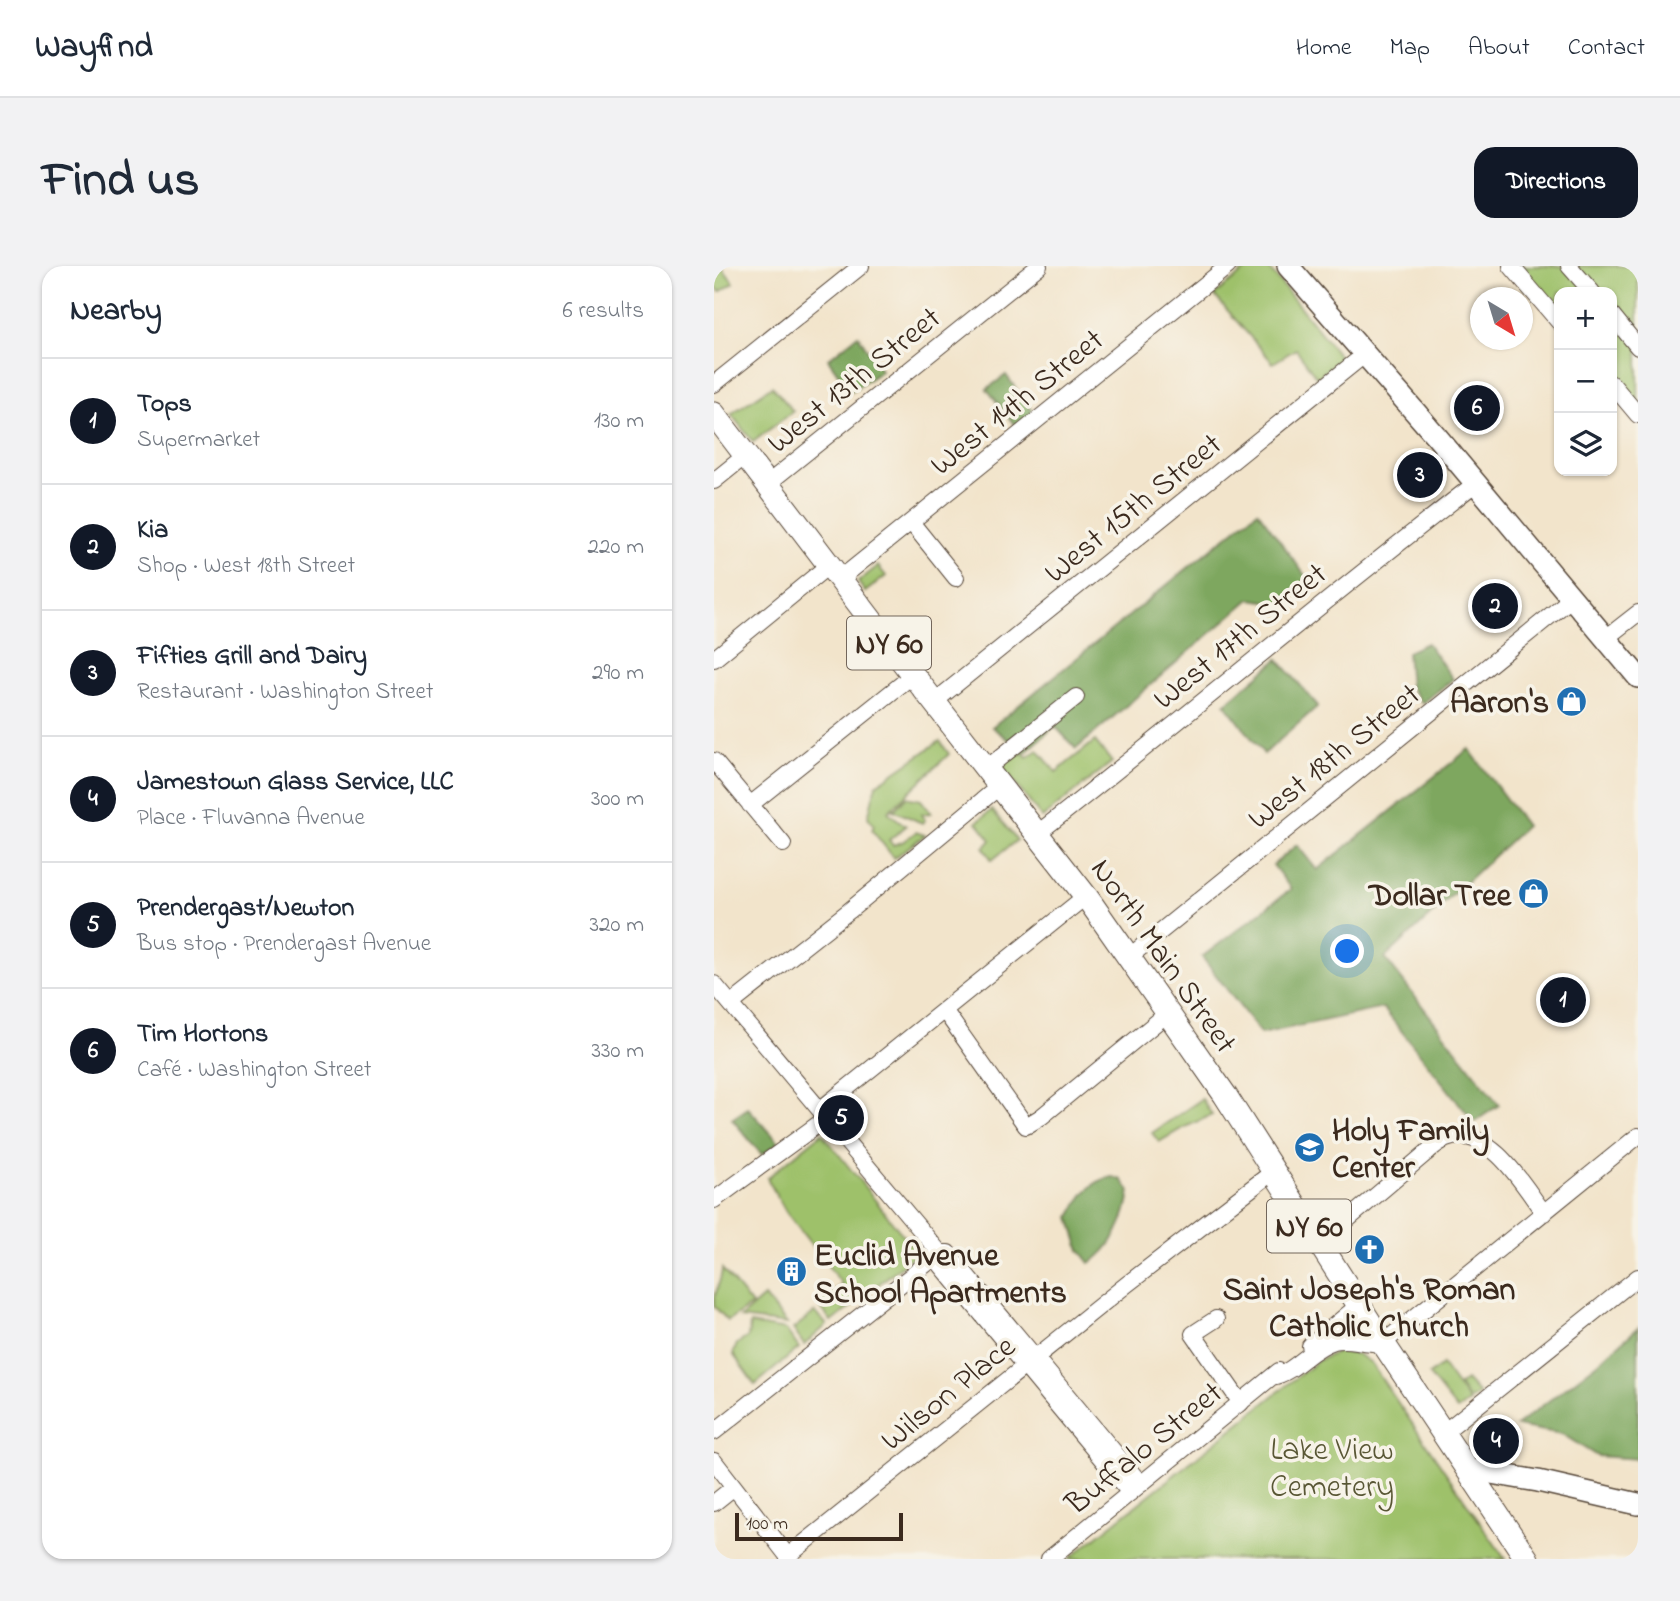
<!DOCTYPE html>
<meta charset="utf-8">
<style>
:root{--surface:#fff;--page:#f2f2f3;--text:#1f2937;--muted:#747a83;--line:#e0e1e3;--accent:#111827}
body{margin:0;font-family:"Indie Flower",sans-serif;background:var(--page);color:var(--text)}
.controls{position:absolute;right:21px;top:21px;display:grid;overflow:hidden;border-radius:14px;box-shadow:0 2px 5px #0004}
.controls button{width:63px;height:63px;display:grid;place-items:center;padding:0;border:0;border-bottom:2px solid var(--line);background:var(--surface);color:var(--text);font:35px sans-serif}
.compass{position:absolute;left:756px;top:21px;width:63px;height:63px;border-radius:50%;background:var(--surface);box-shadow:0 2px 5px #0004;rotate:142deg}
.scale{position:absolute;left:21px;bottom:18px;width:168px;box-sizing:border-box;padding-left:7px;border:4px solid #3b2a1e;border-top:0;font-size:19px;line-height:24px;white-space:nowrap;color:#3b2a1e;-webkit-text-stroke:5px #f7f3e8;paint-order:stroke}
.you{position:absolute;left:634px;top:686px;width:24px;height:24px;margin:-18px;border:5px solid #fff;border-radius:50%;background:#1a73e8;box-shadow:0 0 0 10px #1a73e833}
.badge{display:grid;place-items:center;width:46px;height:46px;border-radius:50%;background:var(--accent);color:#fff;font-size:23px;font-weight:700}
.pin{position:absolute;translate:-50% -50%;border:4px solid #fff;box-shadow:0 2px 7px #0006}
.list{margin:0;padding:0;list-style:none}
h2{display:flex;justify-content:space-between;align-items:center;height:91px;margin:0;padding:0 28px;font-size:30px}
h2 small{font-size:23px;font-weight:400;color:var(--muted)}
.list li{display:grid;grid-template-columns:46px 1fr auto;gap:21px;align-items:center;box-sizing:border-box;height:126px;padding:0 28px;border-top:2px solid var(--line)}
.list b{display:block;font-size:26px;white-space:nowrap}
.list p{margin:0;font-size:23px;white-space:nowrap;color:var(--muted)}
.list em{font-size:23px;font-style:normal;color:var(--muted)}
.icon{flex:none;width:38px;height:38px;fill:none;stroke:currentColor;stroke-width:2;stroke-linecap:round;stroke-linejoin:round}
.map{position:relative;flex:none;width:924px;height:1293px;overflow:hidden;border-radius:21px}
header{display:flex;align-items:center;gap:42px;box-sizing:border-box;height:98px;padding:0 35px;background:var(--surface);border-bottom:2px solid var(--line)}
header strong{font-size:33px}
nav{display:flex;gap:38px;margin-inline-start:auto;font-size:24px}
.intro{display:flex;align-items:center;justify-content:space-between;box-sizing:border-box;height:168px;padding:0 42px}
h1{margin:0;font-size:49px}
.button{padding:18px 32px;border-radius:21px;background:var(--accent);color:#fff;font-size:24px;font-weight:700}
main{display:flex;gap:42px;padding:0 42px}
aside{flex:1;background:var(--surface);border-radius:21px;box-shadow:0 2px 5px #0004}
.map>svg:first-child{display:block}
.green{fill:#9ec16b;stroke:#6c7644;stroke-width:2}
.forest{fill:#7ea75f;stroke:#5c683e;stroke-width:2}
.lines{fill:none;stroke-linecap:round;stroke-linejoin:round}
.minor-casing{stroke:#564638;stroke-width:18}
.major-casing{stroke:#564638;stroke-width:24}
.highway-casing{stroke:#564638;stroke-width:25}
.minor{stroke:#fff;stroke-width:16}
.major{stroke:#fff;stroke-width:21}
.highway{stroke:#fff;stroke-width:23}
.labels{text-anchor:middle;stroke-width:7;stroke-linejoin:round;paint-order:stroke}
.shield{fill:#f7f3e8;stroke:#73665b;stroke-width:2}
.shield-label{font-size:30px;font-weight:bold;fill:#3b2a1e}
.street-label{font-size:32px;fill:#3b2a1e;stroke:#f7f3e8}
.poi-label{font-size:32px;font-weight:bold;fill:#3b2a1e;stroke:#f7f3e8;text-anchor:end}
.park-label{font-size:32px;fill:#595735;stroke:#f7f3e8}
</style>
<header>
<strong>Wayfind</strong>
<nav><a>Home</a><a>Map</a><a>About</a><a>Contact</a></nav>
</header>
<div class="intro"><h1>Find us</h1><a class="button">Directions</a></div>
<main>
<aside>
<h2>Nearby<small>6 results</small></h2>
<ul class="list">
<li><span class="badge">1</span><div><b>Tops</b><p>Supermarket</p></div><em>130 m</em></li>
<li><span class="badge">2</span><div><b>Kia</b><p>Shop · West 18th Street</p></div><em>220 m</em></li>
<li><span class="badge">3</span><div><b>Fifties Grill and Dairy</b><p>Restaurant · Washington Street</p></div><em>290 m</em></li>
<li><span class="badge">4</span><div><b>Jamestown Glass Service, LLC</b><p>Place · Fluvanna Avenue</p></div><em>300 m</em></li>
<li><span class="badge">5</span><div><b>Prendergast/Newton</b><p>Bus stop · Prendergast Avenue</p></div><em>320 m</em></li>
<li><span class="badge">6</span><div><b>Tim Hortons</b><p>Café · Washington Street</p></div><em>330 m</em></li>
</ul>
</aside>
<div class="map">
<svg width="924" height="1293" viewBox="0 0 924 1293">
<rect width="100%" height="100%" fill="#f7f3e8"/>
<filter id="ink" filterUnits="userSpaceOnUse"><feTurbulence type="fractalNoise" baseFrequency=".0143" numOctaves="2"/><feDisplacementMap in="SourceGraphic" scale="14" xChannelSelector="R" yChannelSelector="G"/><feConvolveMatrix kernelMatrix="1 2 1 2 8 2 1 2 1" color-interpolation-filters="sRGB"/></filter>
<filter id="wash" filterUnits="userSpaceOnUse"><feTurbulence type="fractalNoise" baseFrequency=".00686" numOctaves="4" result="noise"/><feDisplacementMap in="SourceGraphic" scale="28" xChannelSelector="R" yChannelSelector="G"/><feGaussianBlur stdDeviation="1.57" result="paint"/><feColorMatrix in="noise" values="0 0 0 0 0 0 0 0 0 0 0 0 0 0 0 0 0 1.4 0 .05"/><feComposite in="paint" operator="in"/></filter>
<g filter="url(#wash)">
<rect width="100%" height="100%" fill="#f2e4cb"/>
<path class="green" d="M0 0H7L20 17 6 26 0 18Z
M537 0H553L627 92 603 112 582 83 559 97 500 29Z
M804 0H924V145L898 113V26H845V49Z
M58 120 79 145 39 176 17 148Z
M164 300 172 310 151 326 144 316Z
M226 475 235 488 178 542 181 543 192 531 207 534 217 547 208 548 211 554 208 557 177 543 174 546 192 560 175 574 179 579 188 576 202 566 211 569 180 592 158 564 160 559 154 551 162 519Z
M381 475 398 496 328 552 286 498 303 481 313 491 324 484 342 506Z
M278 544 303 574 278 594 270 582 277 574 263 556Z
M488 833 498 849 469 862 445 876 438 867Z
M108 867 203 987 118 1056 104 1038 128 1018 72 946 53 912Z
M8 1003 38 1039 14 1055 0 1040C0 1025 7 1017 8 1003Z
M50 1031 73 1058 26 1052Z
M101 1046 113 1059 90 1079 79 1063Z
M36 1058 72 1064 85 1082 41 1119 19 1088 23 1078 34 1071Z
M624 1086 643 1088 656 1096 791 1293H355L583 1111 605 1094Z
M728 1099 755 1136 743 1144 715 1109Z
M752 1114 765 1128 755 1134 745 1119Z"/>
<path class="forest" d="M144 69 167 105 137 126 114 93Z
M292 109 321 148 303 162 273 123Z
M544 245 593 312 565 337 536 333 362 483 341 460 311 487 278 461Z
M713 377 739 413 708 437 696 421 693 386Z
M564 393 604 440 550 488 511 438Z
M755 483 812 560 671 692 785 839 760 856 669 742 547 768 488 691 577 623 559 599 583 579 603 604Z
M34 842 65 876 48 889 18 853Z
M398 911 408 914 416 925C413 951 399 984 376 997L366 984 356 951C366 932 375 915 398 911Z
M924 1062V1193L883 1190 848 1168 802 1160 884 1097Z"/>
</g>
<g filter="url(#ink)">
<g class="lines">
<defs>
<path id="minor" d="M797 0 845 56
M855 0 878 26
M898 49 924 81
M0 118 147 0
M898 118 924 149
M0 215 31 190
M53 218 325 0
M197 256 242 312
M126 313 514 0
M892 372 924 347
M0 393 115 299
M220 436 650 89
M0 495 69 578
M273 502 362 431
M36 539 199 409
M324 567C471 452 614 331 762 217
M415 691 858 332
M0 718 226 987
M17 738 135 645 287 519
M230 744 312 860 327 851 454 747
M107 843 372 630
M0 934 114 851
M606 977 711 888C719 881 728 873 739 871 778 864 809 919 830 947
M226 987H234L427 1218
M226 987 227 999 416 1227
M502 1053 479 1068 527 1137
M596 1080 645 1039
M558 1111C582 1106 596 1082 620 1075 635 1071 653 1079 669 1077L924 870
M0 1166 226 987
M729 1167 924 1011
M0 1195 76 1293
M0 1237 20 1221
M74 1290 412 1019 560 905
M335 1293 565 1105"/>
<path id="major" d="M574 0 723 171 924 411
M753 1203 824 1215 924 1238"/>
<path id="highway" d="M0 148 199 409 374 633 511 829 669 1077 813 1293"/>
</defs>
<use href="#minor" class="minor-casing"/>
<use href="#major" class="major-casing"/>
<use href="#highway" class="highway-casing"/>
<use href="#minor" class="minor"/>
<use href="#major" class="major"/>
<use href="#highway" class="highway"/>
</g>
</g>
<defs>
<symbol id="shop-disc" viewBox="-11 -11 22 22"><circle r="9.5" fill="#1f6fb2" stroke="#f7f3e8"/><path d="M-5-2.5h2.3a2.7 3.5 0 0 1 5.4 0H5L5.5 6h-11ZM-1.5-2.5h3a1.5 2.3 0 0 0-3 0Z" fill="#fff"/></symbol>
<symbol id="school-disc" viewBox="-11 -11 22 22"><circle r="9.5" fill="#1f6fb2" stroke="#f7f3e8"/><path d="M0-5L7-2L0 1L-7-2ZM-4 1L0 2.5L4 1V4Q0 6-4 4Z" fill="#fff"/></symbol>
<symbol id="church-disc" viewBox="-11 -11 22 22"><circle r="9.5" fill="#1f6fb2" stroke="#f7f3e8"/><path d="M-1.2-6h2.4v3.5h3.3v2.4h-3.3V6h-2.4V-.1h-3.3v-2.4h3.3Z" fill="#fff"/></symbol>
<symbol id="building-disc" viewBox="-11 -11 22 22"><circle r="9.5" fill="#1f6fb2" stroke="#f7f3e8"/><path d="M-4-6H4V6H1V3H-1V6H-4ZM-2.5-4.3h1.7v1.8h-1.7ZM.8-4.3h1.7v1.8H.8ZM-2.5-1h1.7V.8h-1.7ZM.8-1h1.7V.8H.8Z" fill="#fff"/></symbol>
</defs>
<g fill-rule="evenodd">
<use href="#shop-disc" x="840" y="418" width="35" height="35"/>
<use href="#shop-disc" x="802" y="610" width="35" height="35"/>
<use href="#school-disc" x="578" y="864" width="35" height="35"/>
<use href="#church-disc" x="638" y="966" width="35" height="35"/>
<use href="#building-disc" x="60" y="988" width="35" height="35"/>
</g>
<g class="labels">
<g class="shield">
<rect x="133" y="350.5" width="84" height="53" rx="5"/>
<rect x="553" y="933.5" width="84" height="53" rx="5"/>
</g>
<g class="shield-label">
<text x="175" y="387">NY 60</text>
<text x="595" y="970">NY 60</text>
</g>
<g class="street-label">
<text transform="translate(139 113) rotate(-39)" y="11">West 13th Street</text>
<text transform="translate(302 135) rotate(-39)" y="11">West 14th Street</text>
<text transform="translate(418 241) rotate(-39)" y="11">West 15th Street</text>
<text transform="translate(525 369) rotate(-39)" y="11">West 17th Street</text>
<text transform="translate(619 489) rotate(-39)" y="11">West 18th Street</text>
<text transform="translate(451 689) rotate(55)" y="11">North Main Street</text>
<text transform="translate(233 1126) rotate(-39)" y="11">Wilson Place</text>
<text transform="translate(429 1181) rotate(-39)" y="11">Buffalo Street</text>
</g>
<g class="poi-label">
<text x="835" y="446">Aaron's</text>
<text x="797" y="639">Dollar Tree</text>
<text x="618" y="874" text-anchor="start">Holy Family<tspan x="618" dy="37">Center</tspan></text>
<text x="100" y="999" text-anchor="start">Euclid Avenue<tspan x="100" dy="37">School Apartments</tspan></text>
<text x="655" y="1033" text-anchor="middle">Saint Joseph's Roman<tspan x="655" dy="37">Catholic Church</tspan></text>
</g>
<g class="park-label">
<text x="618" y="1193">Lake View<tspan x="618" dy="37">Cemetery</tspan></text>
</g>
</g>
</svg>
<div class="controls">
<button>+</button>
<button>−</button>
<button><svg class="icon" aria-label="layers" viewBox="0 0 24 24"><path d="M12 4l9 5-9 5-9-5zM3 14l9 5 9-5"/></svg></button>
</div>
<svg class="compass" viewBox="-18 -18 36 36"><path d="M0-13l5 13h-10z" fill="#e53935"/><path d="M0 13l5-13h-10z" fill="#747a83"/></svg>
<div class="scale">100 m</div>
<div class="you"></div>
<div class="pin badge" style="left:849px;top:734px">1</div>
<div class="pin badge" style="left:781px;top:340px">2</div>
<div class="pin badge" style="left:706px;top:209px">3</div>
<div class="pin badge" style="left:782px;top:1175px">4</div>
<div class="pin badge" style="left:127px;top:852px">5</div>
<div class="pin badge" style="left:763px;top:142px">6</div>
</div>
</main>
